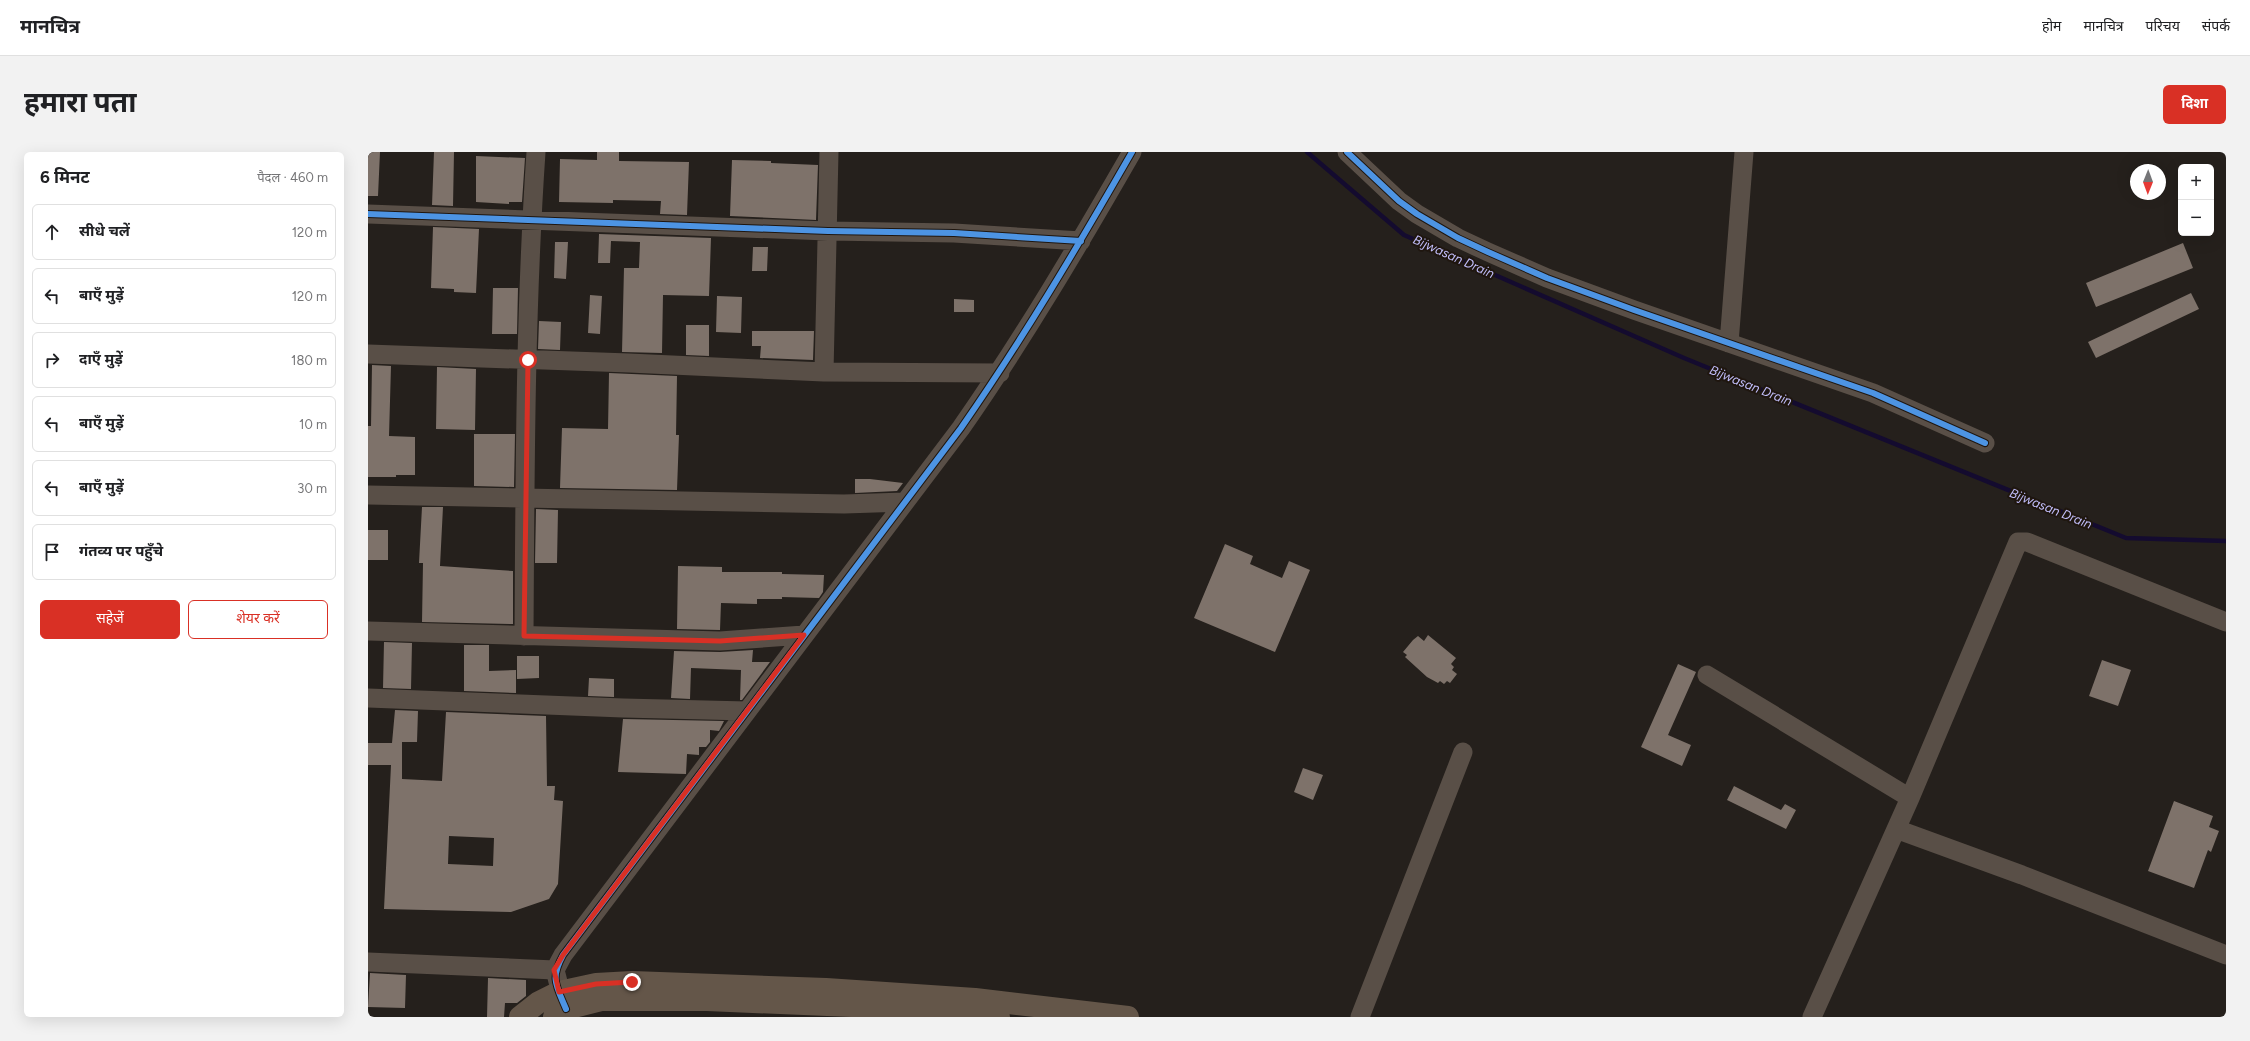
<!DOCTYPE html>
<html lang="hi">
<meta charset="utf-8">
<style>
:root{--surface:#fff;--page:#f2f2f2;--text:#202124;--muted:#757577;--line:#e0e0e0;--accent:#d93025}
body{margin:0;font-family:Figtree,"Noto Sans Devanagari",sans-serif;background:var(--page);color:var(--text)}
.controls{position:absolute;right:12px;top:12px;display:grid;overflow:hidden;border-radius:6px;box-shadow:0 4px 16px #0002}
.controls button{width:36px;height:36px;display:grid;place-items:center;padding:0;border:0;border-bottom:1px solid var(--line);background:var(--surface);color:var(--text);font:20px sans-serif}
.compass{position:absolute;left:1762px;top:12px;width:36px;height:36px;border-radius:50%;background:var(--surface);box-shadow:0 4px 16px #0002;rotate:181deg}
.stop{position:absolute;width:12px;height:12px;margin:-9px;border:3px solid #d93025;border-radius:50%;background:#fff}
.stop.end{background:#d93025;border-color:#fff;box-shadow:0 1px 4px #0008}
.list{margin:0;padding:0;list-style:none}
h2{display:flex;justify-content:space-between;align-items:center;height:52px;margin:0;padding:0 16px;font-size:17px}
h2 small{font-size:13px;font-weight:400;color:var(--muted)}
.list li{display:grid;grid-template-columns:26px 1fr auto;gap:12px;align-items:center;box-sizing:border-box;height:56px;margin:0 8px 8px;padding:0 8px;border:1px solid var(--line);border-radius:6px}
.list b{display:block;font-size:15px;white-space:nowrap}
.list em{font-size:13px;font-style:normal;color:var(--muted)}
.actions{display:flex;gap:8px;padding:12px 16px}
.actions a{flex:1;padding:9px 0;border:1px solid var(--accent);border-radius:6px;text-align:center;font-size:14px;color:var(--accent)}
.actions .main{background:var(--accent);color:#fff}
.icon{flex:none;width:22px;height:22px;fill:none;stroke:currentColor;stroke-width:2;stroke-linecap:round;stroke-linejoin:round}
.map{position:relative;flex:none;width:1858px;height:865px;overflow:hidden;border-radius:6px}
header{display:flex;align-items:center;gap:24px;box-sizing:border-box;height:56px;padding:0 20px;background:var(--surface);border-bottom:1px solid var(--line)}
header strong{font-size:19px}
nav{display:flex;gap:22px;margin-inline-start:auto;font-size:14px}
.intro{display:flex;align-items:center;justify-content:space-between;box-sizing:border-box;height:96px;padding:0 24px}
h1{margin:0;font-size:28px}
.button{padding:10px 18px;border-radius:6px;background:var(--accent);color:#fff;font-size:14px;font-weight:700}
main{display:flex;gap:24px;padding:0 24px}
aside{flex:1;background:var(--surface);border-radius:6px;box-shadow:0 4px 16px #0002}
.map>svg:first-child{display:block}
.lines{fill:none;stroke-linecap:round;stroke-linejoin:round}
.stream{stroke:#140b2f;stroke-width:4.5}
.building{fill:#7e726a;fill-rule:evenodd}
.minor{stroke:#594f47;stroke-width:19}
.major{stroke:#645649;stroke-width:22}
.cycleway-casing{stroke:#1f160f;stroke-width:8}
.cycleway{stroke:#4d94e3;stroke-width:6}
.route{stroke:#d93025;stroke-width:5}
.labels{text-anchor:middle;stroke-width:4;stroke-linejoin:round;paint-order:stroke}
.water-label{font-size:13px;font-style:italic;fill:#c0bdf9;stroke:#1f160f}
</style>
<header>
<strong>मानचित्र</strong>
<nav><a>होम</a><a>मानचित्र</a><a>परिचय</a><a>संपर्क</a></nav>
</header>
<div class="intro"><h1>हमारा पता</h1><a class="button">दिशा</a></div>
<main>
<aside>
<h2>6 मिनट<small>पैदल · 460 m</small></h2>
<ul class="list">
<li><svg class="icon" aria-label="ahead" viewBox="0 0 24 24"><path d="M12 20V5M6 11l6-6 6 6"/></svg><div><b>सीधे चलें</b></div><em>120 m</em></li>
<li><svg class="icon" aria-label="left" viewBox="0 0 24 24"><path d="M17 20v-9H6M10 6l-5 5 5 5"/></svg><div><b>बाएँ मुड़ें</b></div><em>120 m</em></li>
<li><svg class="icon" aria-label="right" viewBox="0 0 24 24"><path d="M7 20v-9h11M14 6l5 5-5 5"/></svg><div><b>दाएँ मुड़ें</b></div><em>180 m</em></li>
<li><svg class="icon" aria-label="left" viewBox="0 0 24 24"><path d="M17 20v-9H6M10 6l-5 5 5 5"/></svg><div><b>बाएँ मुड़ें</b></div><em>10 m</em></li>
<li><svg class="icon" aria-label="left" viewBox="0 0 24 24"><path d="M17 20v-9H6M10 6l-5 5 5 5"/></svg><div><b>बाएँ मुड़ें</b></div><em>30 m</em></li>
<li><svg class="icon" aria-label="arrive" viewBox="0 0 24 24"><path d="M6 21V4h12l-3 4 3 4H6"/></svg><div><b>गंतव्य पर पहुँचे</b></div></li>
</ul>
<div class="actions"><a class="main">सहेजें</a><a>शेयर करें</a></div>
</aside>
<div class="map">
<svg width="1858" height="865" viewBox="0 0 1858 865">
<rect width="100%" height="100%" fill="#25201c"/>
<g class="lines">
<path class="stream" d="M939 0 1036 83 1316 206 1758 386 1858 389"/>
</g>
<path class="building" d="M0 0H12L10 44H0Z
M66 0H86L85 54 64 53Z
M229 0H251V9L321 10 319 63 292 62 293 49 245 48V51L191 50 192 7 229 8Z
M108 4 157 6 154 50H141V52L108 50Z
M364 8 403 9V11L450 13 448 68 362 64Z
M65 75 111 77 108 141 86 140V137L63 136Z
M231 82 343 86 341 144 295 143 294 201 254 200 256 116H271L272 90 243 89 242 111H230Z
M187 90H200L198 127 186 126Z
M1815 91 1825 116 1728 155 1718 131Z
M385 95H400L399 119H384Z
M125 136H150L149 182H124Z
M1823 141 1831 157 1728 206 1720 190Z
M222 143 234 144 232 182 220 181Z
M349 144 374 145 373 181 348 180Z
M586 147 606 148V160H586Z
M171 169 193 170 192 198 170 197Z
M318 173H341V204L318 203Z
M384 179H446L445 208 392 206 393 194H384Z
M4 213 23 214 21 284 47 285V323H28V325H0V274H3Z
M69 215 108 217 107 278 68 277Z
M241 221 309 224 308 283H311L309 338 192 336 194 276 240 277Z
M106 282H147L146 335 106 334Z
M487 327H502L535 331 529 339 487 341Z
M54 355H75L72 414 145 419V472L54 470 55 411H51Z
M168 357 190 358 189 411H167Z
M0 378H20V408H0Z
M857 392 885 404 882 412 914 426 921 409 942 418 907 500 826 466Z
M310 414 354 415V420H414V422L456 423 455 440 451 446 414 445V447H389V452L353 451 352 478 309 477Z
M1060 483 1088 506 1083 512 1086 515 1084 518 1089 522 1082 531 1079 529 1076 532 1072 529 1070 531 1059 525 1037 505 1039 503 1035 500 1045 488 1050 484 1056 489Z
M16 490 44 491 43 537 15 536Z
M96 493H121V519L148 518V541L96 539Z
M385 498 384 510H402L374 548H372L373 518 323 516 322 547 303 546 306 499 352 500Z
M149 504H171V526L149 527Z
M1734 508 1763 518 1750 554 1721 544Z
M1310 512 1328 520 1300 583 1323 593 1314 614 1273 595Z
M221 526 246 527V545L220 544Z
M27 558 50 559 49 590H34V627L74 629 78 560 178 564 179 634H187L186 648 195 649 190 732 181 747 143 760 16 757 23 613H0V591H24ZM81 684 126 686 125 714 80 712Z
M255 567 356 569 351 579 342 578V590L338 595H331V603L319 602 318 622 250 620Z
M935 616 955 623 945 648 926 640Z
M1366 634 1413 658 1417 652 1428 658 1418 677 1359 648Z
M1806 649 1845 664 1841 675 1851 679 1843 700 1840 698 1826 736 1780 719Z
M2 821 38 823 37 856 0 855Z
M120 826 158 828V844L149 851H137L136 865H119Z"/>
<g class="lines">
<path class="minor" d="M979 0 1031 49 1049 62 1090 86 1120 100 1179 126 1266 158 1505 241 1617 291
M0 62 460 79 586 81 713 89
M1361 191 1376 0
M0 202 261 211 456 220 632 221
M456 220 461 0
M0 343 476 352 537 350
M0 479 352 489 436 483
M156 484C157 323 157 161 168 0
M1339 523 1542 646
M0 546 255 556 379 559
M1528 677 1654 723 1858 803
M0 810 187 818
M196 853 187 818 195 803 593 276C655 187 710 94 764 0
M992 865 1095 600
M1444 865 1542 646 1650 390H1659L1858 470"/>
<path class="major" d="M152 865 171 850 191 840 228 832 264 830 458 837 607 847 760 865
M186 865 198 857 233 848H339L507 855 631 865"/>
<defs>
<path id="cycleway" d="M979 0 1031 49 1049 62 1090 86 1120 100 1179 126 1266 158 1505 241 1617 291
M0 62 460 79 586 81 713 89
M198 857C188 833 182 827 195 803L593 276C655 187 710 94 764 0"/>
</defs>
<use href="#cycleway" class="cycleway-casing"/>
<use href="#cycleway" class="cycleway"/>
</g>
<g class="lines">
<path class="route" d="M160 208 156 484 352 489 436 483 195 803 186 818 191 840 228 832 264 830"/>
</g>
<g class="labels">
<g class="water-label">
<text transform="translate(1086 104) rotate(24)" y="5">Bijwasan Drain</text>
<text transform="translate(1383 233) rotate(22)" y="5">Bijwasan Drain</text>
<text transform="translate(1683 356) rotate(22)" y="5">Bijwasan Drain</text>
</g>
</g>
</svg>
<div class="controls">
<button>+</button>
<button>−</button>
</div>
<svg class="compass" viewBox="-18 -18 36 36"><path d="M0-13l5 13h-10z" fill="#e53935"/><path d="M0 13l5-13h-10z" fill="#757577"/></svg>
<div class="stop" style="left:160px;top:208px"></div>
<div class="stop end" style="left:264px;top:830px"></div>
</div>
</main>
